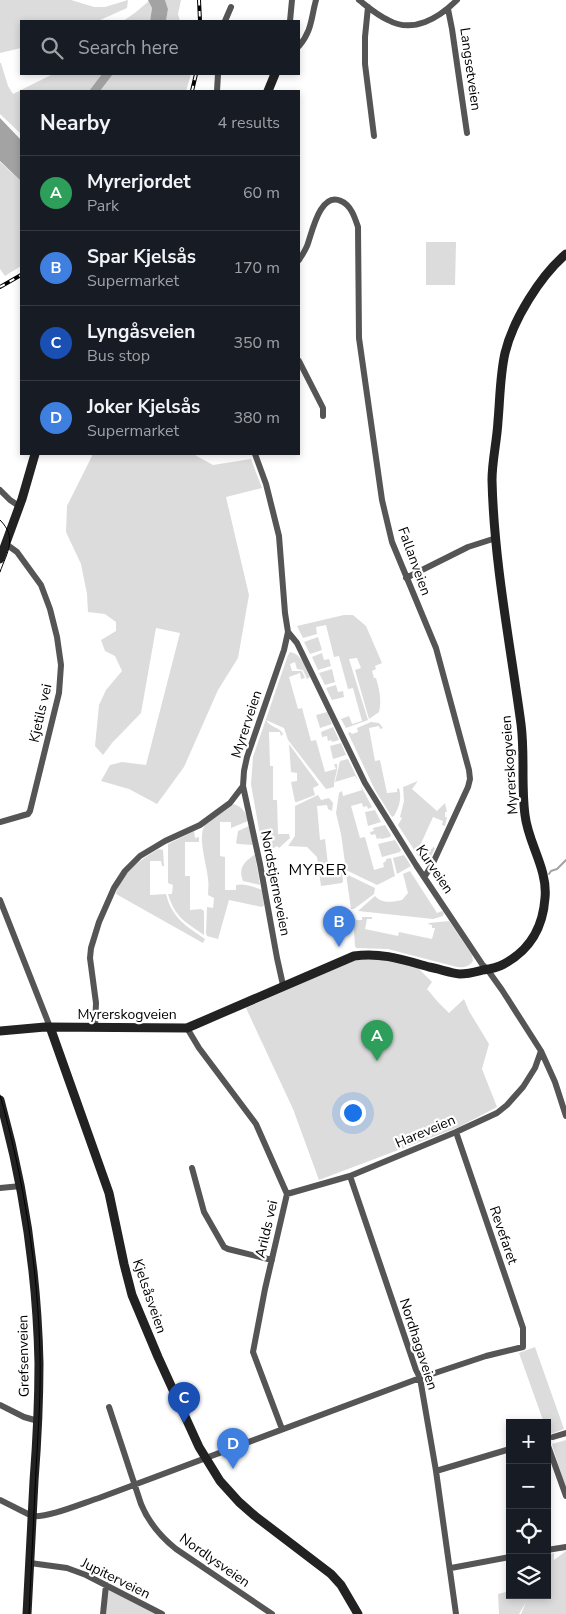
<!DOCTYPE html>
<meta charset="utf-8">
<style>
:root{--surface:#171b24;--page:#20242c;--text:#f1f3f6;--muted:#9ea1a6;--line:#363941;--accent:#858687}
body{margin:0;font-family:"Nunito Sans",sans-serif;background:var(--page);color:var(--text)}
.controls{position:absolute;right:15px;bottom:15px;display:grid;overflow:hidden;border-radius:0px;box-shadow:0 2px 8px #0003}
.controls button{width:45px;height:45px;display:grid;place-items:center;padding:0;border:0;border-bottom:1px solid var(--line);background:var(--surface);color:var(--text);font:25px sans-serif}
.you{position:absolute;left:352px;top:1112px;width:18px;height:18px;margin:-12px;border:4px solid #fff;border-radius:50%;background:#1a73e8;box-shadow:0 0 0 8px #1a73e833}
.badge{display:grid;place-items:center;width:32px;height:32px;border-radius:50%;background:var(--accent);color:#fff;font-size:16px;font-weight:700}
.pin{position:absolute;translate:-50% -41px;filter:drop-shadow(0 1px 2px #0008)}
.pin::after{content:'';position:absolute;top:26px;width:18px;height:15px;background:inherit;clip-path:polygon(0 0,100% 0,50% 100%)}
.list{margin:0;padding:0;list-style:none}
h2{display:flex;justify-content:space-between;align-items:center;height:65px;margin:0;padding:0 20px;font-size:21px}
h2 small{font-size:16px;font-weight:400;color:var(--muted)}
.list li{display:grid;grid-template-columns:32px 1fr auto;gap:15px;align-items:center;box-sizing:border-box;height:75px;padding:0 20px;border-top:1px solid var(--line)}
.list b{display:block;font-size:19px;white-space:nowrap}
.list p{margin:0;font-size:16px;white-space:nowrap;color:var(--muted)}
.list em{font-size:16px;font-style:normal;color:var(--muted)}
.icon{flex:none;width:28px;height:28px;fill:none;stroke:currentColor;stroke-width:2;stroke-linecap:round;stroke-linejoin:round}
.map{position:relative;flex:none;width:566px;height:1614px;overflow:hidden}
.search{position:absolute;background:var(--surface);box-shadow:0 2px 8px #0003;left:20px;top:20px;width:280px;height:55px;display:flex;align-items:center;gap:12px;box-sizing:border-box;padding:0 18px;border-radius:0px;color:var(--muted);font-size:19px}
.panel{position:absolute;background:var(--surface);box-shadow:0 2px 8px #0003;left:20px;top:90px;width:280px;height:365px;border-radius:0px}
.map>svg:first-child{display:block}
.green{fill:#dcdcdc}
.water{fill:#a3a3a3}
.lines{fill:none;stroke-linecap:round;stroke-linejoin:round}
.stream{stroke:#a3a3a3;stroke-width:2}
.street{stroke:#555;stroke-width:6}
.secondary{stroke:#222;stroke-width:9}
.tram{stroke:#000;stroke-width:1}
.rail-casing{stroke:#000;stroke-width:4}
.rail{stroke:#fff;stroke-width:2;stroke-dasharray:5.5;stroke-linecap:butt}
.labels{text-anchor:middle;stroke-width:4.5;stroke-linejoin:round;paint-order:stroke}
.street-label{font-size:14px;fill:#000;stroke:#fff}
.quarter-label{font-size:16px;letter-spacing:1px;fill:#000;stroke:#fff}
</style>
<div class="map">
<svg width="566" height="1614" viewBox="0 0 566 1614">
<rect width="100%" height="100%" fill="#fff"/>
<path class="green" d="M0 0H71L94 7H105L128 0 127 8 98 21H21V48L0 53Z
M165 0H181L178 14 180 21H166L168 9Z
M149 1 152 8 150 21H122C133 16 141 7 149 1Z
M0 63H1L8 86 13 94 53 74H102L89 91H21V134L0 114Z
M113 74H191L186 91H100Z
M0 162 21 181V266L5 276 0 269Z
M426 242H456L455 285H426Z
M93 454H193L213 465 251 459 262 488 226 497 249 595 238 658 218 690 184 767 157 804 129 789 101 781 110 765 122 762 146 765 180 633 156 628 141 713 112 743 103 755 95 746 99 705 106 690 122 671 115 656 105 651 101 640 116 631V622L105 614 88 612 87 594 81 564 66 532 67 506Z
M344 615H353L366 626 382 663 375 666 376 669 372 671 374 678H376C379 689 382 699 379 712L369 719 355 670 361 668 357 658 349 659 368 720 346 728 341 719 349 716 352 724 362 721 353 688 348 689 339 656 334 657 326 625 316 627 317 634 303 638 297 626Z
M318 637 322 650 310 654 304 642Z
M290 652C302 654 305 667 310 677L307 679 303 670 297 669 295 662 290 664 292 671H302L305 678 301 679 300 673 289 677 298 709 302 708 311 741 316 740 325 772 336 769 334 764H337C338 772 334 778 334 787L326 789 288 740 284 728 266 720C270 728 280 727 283 734L281 736 280 732H269L270 766H273V800H277L278 834H289L290 838 279 848 277 846 270 850 269 839 261 841 251 784 253 757 288 655Z
M322 653 324 660 329 659 331 666 318 670 312 657Z
M332 669 335 682 325 685 319 673Z
M336 685 338 692 343 691 344 697 332 700 326 688Z
M327 712 332 724 320 728 316 715Z
M371 722 379 723 383 728 380 729 379 726 369 728 375 761 380 760 387 793 397 792V789L399 788C402 799 399 807 394 816L392 817 375 790 348 733 350 732 352 734 358 732 357 728Z
M333 727 339 740 332 742 331 740 328 741 327 736 322 737 321 732Z
M341 743 346 755 333 759 330 746Z
M289 744 319 785 313 788 315 795 297 802H295L291 782 297 781V773L291 772Z
M348 759 358 780 355 776 335 782 340 761Z
M418 781 412 789 437 811 445 803 447 812H445V817H447L445 826 442 825 443 821 433 817 419 848 429 852 431 849H432L433 847 435 848 428 862 425 864 422 862 398 825 402 818 400 817 404 801 403 787Z
M361 786 372 807 368 809 367 806 363 807 362 803 351 806 360 838 365 837 374 870 384 867 383 863 386 861V859L391 858 395 876 377 885 346 870 341 834 336 813 339 793 342 791 343 796 362 790Z
M318 795 321 800 329 798 333 803 332 811 328 809 327 805 317 806 320 840 325 839 329 873 342 872 343 881 342 883 321 886 317 857 307 847 288 846 295 836V806Z
M234 804C242 807 247 813 248 821L231 828V822H220V856L225 857V890H236V885C243 883 255 887 262 890L264 905 262 907 229 900 218 939 207 936 206 933 207 907 213 908 214 898 208 895C208 890 209 885 208 879 207 865 197 837 205 825Z
M375 810 381 822 368 826 365 812Z
M385 825 391 835 390 837 381 839V838L377 839 375 834 371 835 370 832 374 831 373 828Z
M249 826 253 845 238 844 236 843 238 831Z
M194 831 195 838 199 837V842H185V876H190V910L201 909 204 911V935C186 922 175 918 168 894H172L173 885 168 883V844Z
M395 840 401 850 400 852 382 857 378 844Z
M159 849 163 850 164 866H162L161 861H150V895L166 894C172 918 186 926 205 939L203 943 116 894C120 874 142 858 159 849Z
M254 855H255L260 885 243 881C238 868 244 862 254 855Z
M404 855 411 866 397 874 393 858Z
M410 871 437 913 442 911 444 913 443 916 433 919 358 911 375 896C382 904 392 902 402 900L408 893 403 874Z
M346 874 375 888 374 894 354 909H351Z
M362 917H372V919H367L365 929 398 936 399 932 432 939 435 928H432V925L428 924 429 923 449 921 472 955 473 961C469 967 463 968 457 967L388 949 356 948 355 946 353 918H355L356 920H362Z
M366 958 391 960 418 968 432 982 427 989 438 1002 449 1013 464 999 469 1011 489 1044 482 1069 497 1107 459 1127 319 1180 293 1109 246 1008 355 960Z
M535 1347 564 1429 548 1435 547 1423H544L519 1353Z
M566 1440V1490L552 1444Z
M566 1551V1614H521L526 1602 519 1614H499L498 1594 510 1591V1595H528L527 1600 529 1595H547V1555L554 1553V1560Z
M108 1590H110L157 1614H105Z"/>
<path class="water" d="M148 0H165L168 9 166 21H150L152 8Z
M102 74H113L100 91H89Z
M0 118 21 140V181L0 161Z"/>
<g class="lines">
<path class="stream" d="M549 874 551 871 557 869 566 860"/>
<path class="street" d="M359 0C368 7 377 15 388 20 413 34 439 18 457 0
M368 7 365 37V64L374 136
M448 9 452 29 467 133
M225 21 231 7
M290 21 292 0
M299 46C312 31 311 18 316 0
M217 91 218 74
M299 260C302 255 305 251 307 246 312 233 320 191 341 201 351 205 355 218 358 227L359 338 382 500 392 542 436 648 469 770 470 779 468 787 433 863 425 876
M299 361 323 408V416
M0 490 10 500 19 506
M406 578 468 547 496 538
M288 632 297 643 365 783 416 865 482 964 487 969 502 990 541 1051 555 1082 566 1116
M243 786 260 864 277 958 283 985
M0 822 28 814 30 811 59 693 61 665 57 637 50 609 41 585 17 552 6 544
M0 900 50 1027
M95 1027 96 1003 90 958 91 948 99 922 114 888 125 871 140 856 165 841 200 825 230 803 243 786 244 771 247 757 284 650 288 632 285 613 279 536 266 484 255 454
M187 1028 199 1048 256 1124 287 1194 265 1289 253 1352 282 1429
M192 1168 204 1212 224 1247 228 1249 272 1260
M350 1176 416 1370 420 1378 436 1471 456 1614
M0 1188 21 1186
M287 1194 350 1176 456 1132 497 1113 507 1105 523 1087 535 1068 541 1051
M0 1405 24 1417 38 1421
M109 1407 141 1504C148 1521 161 1537 176 1549L272 1614
M553 1437 566 1433
M547 1443 566 1496
M436 1471 510 1449
M0 1500 32 1516C48 1518 83 1503 99 1498L420 1378 486 1356 523 1347V1328L456 1132
M547 1550 566 1547
M30 1563 67 1568 86 1575 162 1614
M451 1568 510 1557
M103 1614 106 1585"/>
<path class="secondary" d="M268 91 275 74
M0 559 22 499 35 454
M50 1027 109 1193 124 1264 132 1295 158 1357 199 1447 220 1481 239 1502 255 1516 331 1574 341 1585 358 1614
M0 1031 45 1027 187 1028 354 956C381 952 404 960 429 967 440 969 450 973 460 974 468 974 475 972 483 970 491 969 497 968 504 964 530 950 543 927 545 898 548 869 528 843 525 815 521 785 525 754 521 724 510 643 494 562 492 480 492 461 497 441 498 421 500 399 500 375 505 353 513 320 540 276 566 254
M0 1100C24 1186 37 1274 39 1363 39 1403 37 1442 34 1481 32 1525 29 1570 27 1614"/>
<path class="tram" d="M0 520C18 538 7 552 0 572
M0 1095C24 1180 38 1267 40 1356 41 1394 38 1432 36 1470 34 1518 31 1566 29 1614"/>
<defs>
<path id="rail" d="M199 0 200 21
M192 91 196 74
M0 287 21 275"/>
</defs>
<use href="#rail" class="rail-casing"/>
<use href="#rail" class="rail"/>
</g>
<g class="labels">
<g class="street-label">
<text transform="translate(471 69) rotate(82)" y="5">Langsetveien</text>
<text transform="translate(415 561) rotate(70)" y="5">Fallanveien</text>
<text transform="translate(40 713) rotate(-77)" y="5">Kjetils vei</text>
<text transform="translate(246 724) rotate(-72)" y="5">Myrerveien</text>
<text transform="translate(509 765) rotate(-94)" y="5">Myrerskogveien</text>
<text transform="translate(435 869) rotate(56)" y="5">Kurveien</text>
<text transform="translate(276 883) rotate(79)" y="5">Nordstjerneveien</text>
<text x="127" y="1019">Myrerskogveien</text>
<text transform="translate(425 1131) rotate(-23)" y="5">Hareveien</text>
<text transform="translate(266 1229) rotate(-77)" y="5">Arilds vei</text>
<text transform="translate(504 1235) rotate(71)" y="5">Revefaret</text>
<text transform="translate(150 1296) rotate(71)" y="5">Kjelsåsveien</text>
<text transform="translate(419 1344) rotate(72)" y="5">Nordhagaveien</text>
<text transform="translate(23 1356) rotate(-91)" y="5">Grefsenveien</text>
<text transform="translate(215 1560) rotate(35)" y="5">Nordlysveien</text>
<text transform="translate(116 1578) rotate(26)" y="5">Jupiterveien</text>
</g>
<g class="quarter-label">
<text x="318" y="875">MYRER</text>
</g>
</g>
</svg>
<div class="controls">
<button>+</button>
<button>−</button>
<button><svg class="icon" aria-label="locate" viewBox="0 0 24 24"><circle cx="12" cy="12" r="6"/><path d="M12 2v4M12 18v4M2 12h4M18 12h4"/></svg></button>
<button><svg class="icon" aria-label="layers" viewBox="0 0 24 24"><path d="M12 4l9 5-9 5-9-5zM3 14l9 5 9-5"/></svg></button>
</div>
<div class="you"></div>
<div class="pin badge" style="left:377px;top:1061px;background:#2e9e5b">A</div>
<div class="pin badge" style="left:339px;top:947px;background:#3f7fe0">B</div>
<div class="pin badge" style="left:184px;top:1423px;background:#1a4fb4">C</div>
<div class="pin badge" style="left:233px;top:1469px;background:#3f7fe0">D</div>
<div class="search"><svg class="icon" aria-label="search" viewBox="0 0 24 24"><circle cx="10" cy="10" r="6"/><path d="M15 15l6 6"/></svg>Search here</div>
<section class="panel">
<h2>Nearby<small>4 results</small></h2>
<ul class="list">
<li><span class="badge" style="background:#2e9e5b">A</span><div><b>Myrerjordet</b><p>Park</p></div><em>60 m</em></li>
<li><span class="badge" style="background:#3f7fe0">B</span><div><b>Spar Kjelsås</b><p>Supermarket</p></div><em>170 m</em></li>
<li><span class="badge" style="background:#1a4fb4">C</span><div><b>Lyngåsveien</b><p>Bus stop</p></div><em>350 m</em></li>
<li><span class="badge" style="background:#3f7fe0">D</span><div><b>Joker Kjelsås</b><p>Supermarket</p></div><em>380 m</em></li>
</ul>
</section>
</div>
